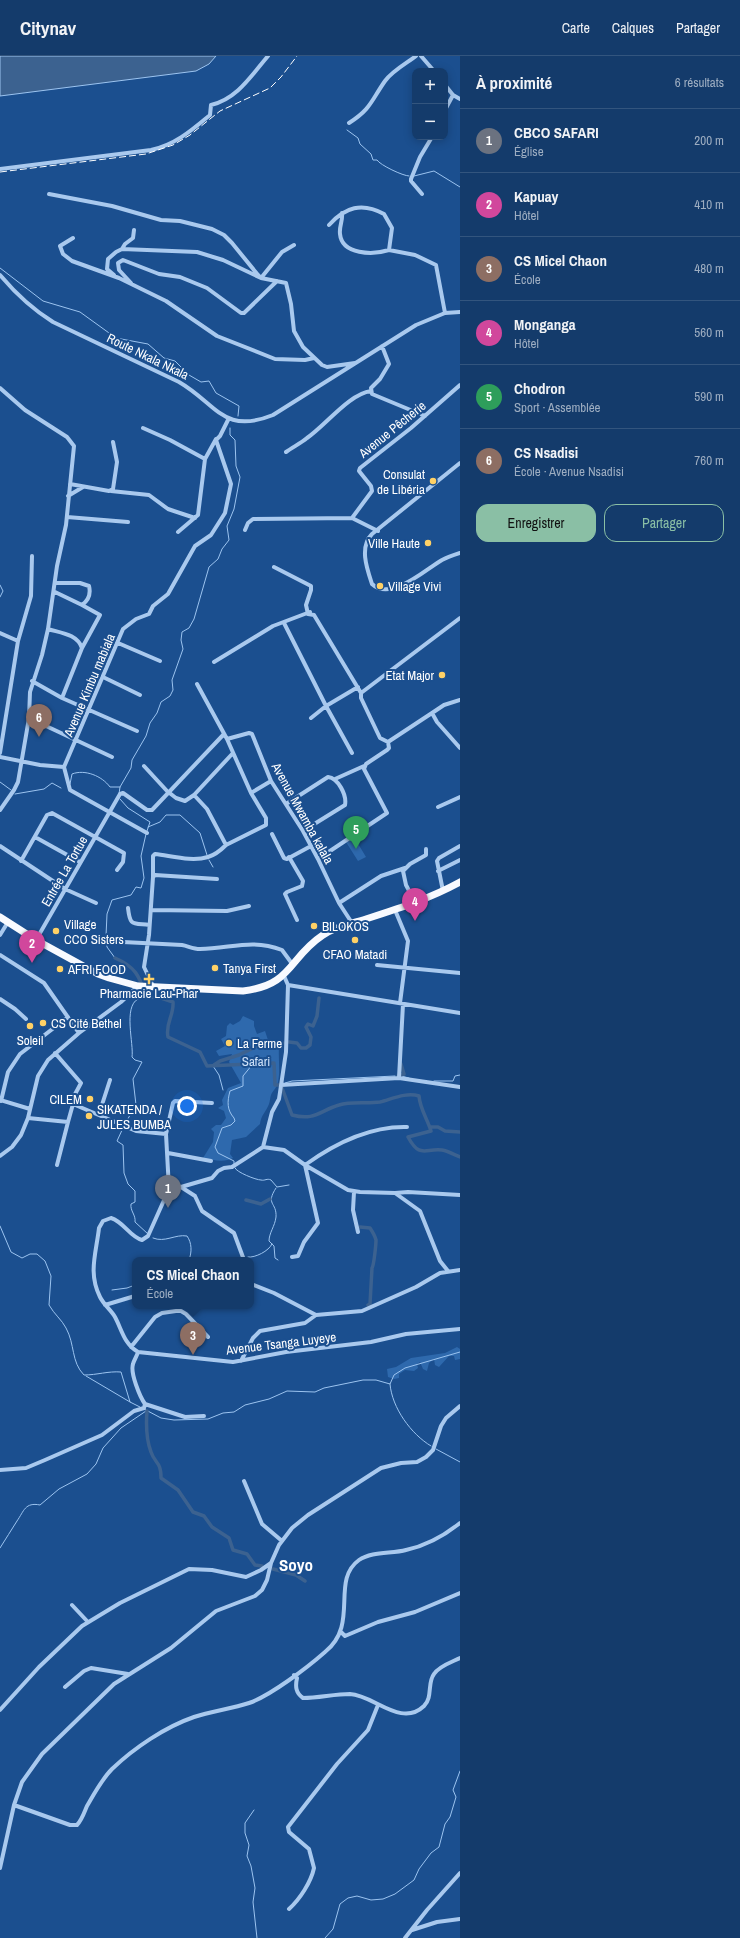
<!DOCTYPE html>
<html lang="fr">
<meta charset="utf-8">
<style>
:root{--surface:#143b6b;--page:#1d4271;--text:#f1f3f6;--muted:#9dadc1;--line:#33557e;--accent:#8abfa5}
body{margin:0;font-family:"Archivo Narrow",sans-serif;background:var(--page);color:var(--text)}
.controls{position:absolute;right:12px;top:12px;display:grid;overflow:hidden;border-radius:8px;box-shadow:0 2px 10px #0003}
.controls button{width:36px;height:36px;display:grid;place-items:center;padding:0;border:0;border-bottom:1px solid var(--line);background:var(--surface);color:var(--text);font:20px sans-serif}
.you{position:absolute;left:187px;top:1050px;width:14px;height:14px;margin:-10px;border:3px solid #fff;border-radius:50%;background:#1a73e8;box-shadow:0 0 0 6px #1a73e833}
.badge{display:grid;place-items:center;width:26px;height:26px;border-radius:50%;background:var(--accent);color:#fff;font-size:13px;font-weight:700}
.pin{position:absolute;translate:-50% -33px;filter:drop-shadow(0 1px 2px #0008)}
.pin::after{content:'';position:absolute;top:21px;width:14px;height:12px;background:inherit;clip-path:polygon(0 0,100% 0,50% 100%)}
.popup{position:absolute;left:132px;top:1201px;width:122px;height:52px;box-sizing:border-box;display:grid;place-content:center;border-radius:8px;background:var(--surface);filter:drop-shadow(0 1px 3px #0005);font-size:13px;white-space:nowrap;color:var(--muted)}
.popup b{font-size:15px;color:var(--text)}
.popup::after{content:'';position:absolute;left:50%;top:100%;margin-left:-8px;border:8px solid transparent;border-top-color:var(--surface)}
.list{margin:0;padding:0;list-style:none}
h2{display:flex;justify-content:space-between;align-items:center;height:52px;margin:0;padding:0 16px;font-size:17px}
h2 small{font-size:13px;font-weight:400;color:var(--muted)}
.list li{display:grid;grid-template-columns:26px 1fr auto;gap:12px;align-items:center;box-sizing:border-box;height:64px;padding:0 16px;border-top:1px solid var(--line)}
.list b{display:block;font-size:15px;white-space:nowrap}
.list p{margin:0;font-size:13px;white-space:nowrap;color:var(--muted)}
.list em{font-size:13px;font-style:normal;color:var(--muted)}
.actions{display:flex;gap:8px;padding:12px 16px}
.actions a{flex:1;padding:9px 0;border:1px solid var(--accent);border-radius:12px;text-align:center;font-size:14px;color:var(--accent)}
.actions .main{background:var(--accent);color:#111}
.map{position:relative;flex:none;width:460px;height:1882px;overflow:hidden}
header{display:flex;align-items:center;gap:24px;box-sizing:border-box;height:56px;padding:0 20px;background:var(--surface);border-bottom:1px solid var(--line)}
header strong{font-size:19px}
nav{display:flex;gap:22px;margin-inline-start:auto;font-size:14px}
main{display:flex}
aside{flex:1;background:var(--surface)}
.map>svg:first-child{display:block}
.green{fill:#2e69ad}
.water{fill:#3c6290;stroke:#9cc4f0}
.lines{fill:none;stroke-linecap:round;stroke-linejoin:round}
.stream{stroke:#9cc4f0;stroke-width:1}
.canal{stroke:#3c6290;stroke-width:3.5}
.minor{stroke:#a9c9ee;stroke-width:4}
.trunk{stroke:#f8faff;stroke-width:7}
.rail{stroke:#fff;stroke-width:1;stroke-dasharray:7 3;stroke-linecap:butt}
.poi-dot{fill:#ffd166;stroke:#1b4f8f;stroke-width:1.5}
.labels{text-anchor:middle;stroke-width:4;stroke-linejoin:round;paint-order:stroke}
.street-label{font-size:13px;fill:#fff;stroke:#1b4f8f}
.poi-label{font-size:13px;fill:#fff;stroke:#1b4f8f;text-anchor:start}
.park-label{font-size:13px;fill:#cfe3fa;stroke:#1b4f8f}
.district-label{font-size:17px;font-weight:bold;fill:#fff;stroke:#1b4f8f}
</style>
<header>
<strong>Citynav</strong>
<nav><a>Carte</a><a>Calques</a><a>Partager</a></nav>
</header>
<main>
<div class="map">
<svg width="460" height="1882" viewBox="0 0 460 1882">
<rect width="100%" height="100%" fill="#1b4f8f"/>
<path class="green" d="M354 781 366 801 358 805 346 786Z
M243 960 254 965V970L257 978 265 975 268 984 280 986C277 998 281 1013 278 1026 277 1032 273 1034 271 1039 270 1042 270 1045 269 1048 266 1056 261 1059 260 1068L246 1081 232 1084 230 1098 233 1102C224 1107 213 1104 203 1102L213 1086 214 1076 211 1073 216 1069H221L226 1062 224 1055 218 1052 223 1049 222 1044 228 1032 241 1027 229 1006 232 998 219 1000 216 995 225 990 221 983 226 980 227 970 230 967 233 969 240 965Z
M457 1291 460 1293V1303L455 1304 454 1300H449L439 1311 435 1309 434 1303 429 1307 427 1315 423 1313 420 1306 417 1308 418 1312 414 1315 405 1314 399 1318V1322L394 1323 388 1321 387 1313 396 1311 411 1302 445 1297Z"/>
<path class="water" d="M0 0H216L209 8 196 15 0 40Z"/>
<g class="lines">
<path class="stream" d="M347 74 358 82 360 88 371 98 373 104H377C380 109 403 120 409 120
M414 120 434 115 460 131
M0 212 43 245 80 256 116 282 148 288 164 302 175 305 189 319 201 326 209 325 216 337 239 350 238 360
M0 529 3 535 0 541
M0 726 11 734
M70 728 72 718C85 713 102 720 110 731H120
M15 738 44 733 52 727 61 732
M119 738 120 731 131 712 132 704 146 680 150 667 157 657 161 646 170 640 173 634 172 624 183 593 181 584 182 576 189 572 194 563 209 511 218 503 222 493 229 484 227 470 234 453 240 421 236 410 235 384 230 379V372
M120 743 128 752 150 766 147 775
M148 771 160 766 166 759H180L200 777 207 799
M209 804 213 811
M115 902 107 891 106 880 107 858 112 844 131 839 136 831 141 832 144 822 141 800 146 778
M213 1010 219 1019 223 1034
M401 1020 409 1022
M434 1025H453L455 1020 460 1019
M285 1027 292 1025 395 1020
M126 1066 136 1049 133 1023 142 1006 135 1004 132 1001C134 988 123 951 138 943 140 941 144 941 147 941
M123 1072 117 1085 123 1089 124 1117 128 1128 135 1135V1146L131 1148C130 1155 136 1159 135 1166L148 1178
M234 1108V1105L218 1097 215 1091 222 1072 231 1069 235 1065 234 1062C227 1054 227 1046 230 1035L243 1030V1020L252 1009
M235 1112C236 1116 256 1124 261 1124 265 1125 267 1122 271 1124L277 1131 289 1129
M276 1132C265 1149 277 1146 276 1161 275 1170 269 1177 269 1185L274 1190 275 1202 278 1204
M0 1170 11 1196 22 1202 30 1198H37L45 1205 51 1220 49 1249C54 1258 62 1264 66 1272 75 1288 71 1306 84 1319 97 1319 108 1315 121 1316L130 1346 140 1351
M153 1182C165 1187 175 1178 187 1180 192 1187 192 1196 189 1204
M248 1201C255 1202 269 1195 272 1188
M112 1234 127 1232 135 1229
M86 1320 130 1346
M390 1328C392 1352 411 1378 431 1390
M144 1353 161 1362 174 1364 208 1363 223 1357 234 1356 245 1349 269 1343 287 1335 315 1336 324 1332 363 1324H376L390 1328 394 1319 405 1312 460 1296
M436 1393 460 1406
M0 1492C6 1483 11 1474 17 1465 24 1455 25 1446 40 1449L59 1433 87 1418 96 1408 103 1392 121 1372 146 1355
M254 1754 245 1767V1777L249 1789 247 1800 251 1810 255 1832 253 1846 257 1882
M325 1882 333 1873 340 1848 348 1842 357 1840 371 1844 383 1843 395 1838 414 1824 419 1813 431 1797 439 1791 445 1768 450 1761 456 1741 453 1734 460 1715"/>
<path class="canal" d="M115 902C136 911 139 920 147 941L161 942 173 946C174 960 165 967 168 981L200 996 207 1010 274 1007 275 1029H281L292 1059C315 1065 319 1055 339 1049 351 1045 367 1048 380 1046 392 1043 406 1036 419 1040 420 1053 427 1062 431 1075L408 1081C420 1103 425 1092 442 1094 448 1095 455 1099 460 1101
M289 986 297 987 301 992H306L310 989 311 981 306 971 308 968 313 970 317 960 319 942
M214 1009 220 1005 239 999 263 987H283
M398 1020 404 1018 401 1008
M430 1071H438L445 1075 460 1076
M246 1144 261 1148 270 1143
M360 1171 370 1172C372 1175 375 1180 376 1184 376 1188 374 1209 372 1212L370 1248 368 1249
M147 1355C146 1368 146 1383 151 1396 155 1408 161 1405 161 1422L178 1434 193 1456 204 1460 212 1471 229 1482 233 1494 247 1498 255 1509 262 1510
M273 1513 296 1519 305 1525"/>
<path class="minor" d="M421 0 434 15
M445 29 453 39 460 43
M445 54 453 39
M349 67C371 53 371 45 385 25 392 15 407 7 416 0
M0 113 151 94C175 89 192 74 210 59L211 49C237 43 251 20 268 0
M49 138 112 150 161 164 180 165 212 173 224 179 232 187 258 219 261 222 286 227 291 248 294 275 303 291 322 309 327 311 355 307
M422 138 411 125V123L420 101 432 81
M342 157C343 165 339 170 340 178 342 199 373 199 389 194
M329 169C345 151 362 146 384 158L392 172 389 194 415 199 436 209 445 257
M73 182 60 190 63 198 72 205 119 222 166 245 217 280 275 303 305 304 314 302
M122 193 125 188 133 182 134 174
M0 219C16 238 32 253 53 266L179 326C217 348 223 379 273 359L416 269 445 257 460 256
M114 219 107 213 108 203 116 196 122 193 197 196 223 204 261 222 282 196 294 189
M131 227 119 214 118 207 123 204 159 218 180 221 207 232 241 257H244L277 225
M382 290 389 308 380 323 371 332 372 338 425 360
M0 332 25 354 67 381 74 390 66 469 57 510 48 573 42 599 30 636 29 662 18 726 14 734 0 754
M143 372 170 384 205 403
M286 396C293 391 301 387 307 382 326 369 349 338 371 335
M460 407 372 478C359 491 367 513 372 528 391 546 426 513 442 504 448 501 454 499 460 497
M70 428 109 435 113 433 117 406 113 386
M111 435 149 439 168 453 195 462
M68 440 83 431
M67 461 128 466
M352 462 378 475
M245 474 248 467 253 463 352 462 372 435 371 430 359 415 360 412 411 372 460 329
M178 476 198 459 205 403 216 383
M274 511 311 530V534L306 549 308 558
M55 536 82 549C89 544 91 538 89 530L80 527H55
M284 567 326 650 358 631
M48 573C61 577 77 578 82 592L62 642
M0 577 18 585
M118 587 160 605
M82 592 100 559 82 549
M214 606 273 570 310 556 308 558 314 559 361 637
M103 621 140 639
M32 625 62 642 137 675
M460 644 444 649 432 657 437 666 460 692
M432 657 388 686 380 682 361 642V637L460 562
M29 662 112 701
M311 662 326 650 352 697
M227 683 249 677 252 678 271 725 303 775 318 803 339 847 352 867
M0 697 18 585 31 540 32 500
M0 701 40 709 64 711
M144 710 167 735 176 742 185 745 194 739 207 753 226 789 266 769V762L251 737 227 683 197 628
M64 711 123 573 136 563 149 558 153 550 168 538 195 490 211 479 225 457 231 428 216 384 220 380 228 364
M64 711 70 734 147 777
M335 723 364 710
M251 737 271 725
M194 739 233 697
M286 748 328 721C338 722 347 739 345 749L303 775
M438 751 460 741
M272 778 284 802 287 803 311 790
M35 781 80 806
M0 790 65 833 96 847
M289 801 303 825 302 830 287 836 285 838 297 864
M318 803 387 757 364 713 366 708 387 694 389 692 388 686
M21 805 47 759 52 757 124 797 123 806 117 814
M438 815 460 804
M153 821V800L155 798C172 800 192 806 208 801 215 799 221 794 226 789
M443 835 437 805 439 802 460 790
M415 846 406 829 403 815 410 808 426 799V793
M339 847 381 820 405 812
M128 852C130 870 132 867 149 869
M151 854 227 855 249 850
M395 854 408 885 400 947
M0 879 8 866
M36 884 120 738 123 737 147 754H152L224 678
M123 886C143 887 162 888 182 889 188 890 193 893 200 893 230 893 251 882 282 894L293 909
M0 899 44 927 79 977
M377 909 460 917
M288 929 460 957
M153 930 144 911 149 879 153 821 155 819 217 823
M0 943 15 953 26 963
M399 1022 403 948
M281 1029 399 1022 460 1031
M0 1044 30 1053
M1 1045 8 1016 20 998 68 961
M212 1047 175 1045 173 1047 166 1078 169 1133 148 1180 142 1184C130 1181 124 1166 111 1162L103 1165 99 1172C96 1198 88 1217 100 1241 104 1249 111 1254 115 1261 122 1274 124 1288 138 1296L233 1306 286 1296 371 1286 406 1278 460 1273
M73 1048 136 1075 166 1078
M99 1058 110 1024
M28 1062 68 1066 73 1048V1042L81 1027 55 997
M407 1071C370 1070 334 1088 305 1109L348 1134 360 1136 395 1137 420 1155 440 1205 448 1215
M263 1091 284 1094 305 1109 318 1167 304 1186 298 1200 292 1201
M168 1097 211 1105
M0 1100 12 1091 21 1079 28 1062 38 1020 48 1004 79 977 121 946 138 930
M57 1109 68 1066
M169 1126 181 1131 195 1140 202 1155 234 1177 244 1204
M181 1131 212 1122 218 1115 224 1112 232 1111 263 1091 272 1056 279 1043 286 996 288 929 284 920
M354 1136 353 1154 358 1176
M395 1137 408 1136 460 1139
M251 1228 274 1237 316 1259 362 1255 416 1231 440 1217 460 1214
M105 1249 135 1240
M131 1291 155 1261 162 1257 176 1255H181L186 1258 208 1281
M241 1305 253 1282 260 1275 305 1267 316 1259
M145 1348 185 1361 204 1360
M0 1414 26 1412 45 1404 102 1379 134 1355 144 1352 145 1348C140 1341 130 1317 133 1308 134 1304 137 1300 138 1296
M244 1425 262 1468 282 1485
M72 1549 87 1565
M341 1576 345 1580 378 1566 415 1556 460 1537
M294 1619 297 1622C295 1631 296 1637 303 1642 319 1642 334 1638 350 1638 374 1639 401 1672 424 1650 433 1641 427 1627 434 1618 439 1610 452 1606 460 1602
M65 1631 84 1615 91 1612 128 1618
M0 1654 39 1611 82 1570 120 1547 189 1513 212 1514 246 1521 261 1514 271 1507 279 1489 292 1472 308 1459 381 1412 401 1407 417 1406 426 1401 433 1394 441 1370 446 1362 460 1350
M14 1749 70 1769H77C82 1764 84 1757 87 1750 94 1738 102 1723 112 1713 134 1692 165 1671 194 1661 212 1655 231 1653 249 1647 270 1640 308 1611 325 1596 360 1568 330 1525 359 1504 372 1495 392 1498 406 1494 425 1490 445 1479 460 1467
M0 1812 14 1749 22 1726 42 1698 114 1628 171 1592 216 1555 255 1540 262 1534 267 1524 271 1507
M289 1853C300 1843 311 1826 314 1812L309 1793 289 1776 288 1771 337 1708 368 1674 378 1649
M412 1874 437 1866 460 1863
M405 1882 427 1854 460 1817"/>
<path class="trunk" d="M0 861 36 884 98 918 109 922 138 930 243 935C293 929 288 902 323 879 336 870 354 867 369 862 400 852 431 842 460 826"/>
<path class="rail" d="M0 116 146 98 173 89 190 79 220 55 270 32 281 21 297 0"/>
</g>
<g class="poi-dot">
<circle cx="433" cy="425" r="4"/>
<circle cx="428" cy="487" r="4"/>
<circle cx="380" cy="530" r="4"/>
<circle cx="442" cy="619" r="4"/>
<circle cx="314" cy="870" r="4"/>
<circle cx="56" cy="875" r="4"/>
<circle cx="355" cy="884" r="4"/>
<circle cx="215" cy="912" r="4"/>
<circle cx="60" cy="913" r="4"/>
<path d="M147 917h4v4h4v4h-4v4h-4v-4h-4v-4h4z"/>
<circle cx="43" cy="967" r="4"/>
<circle cx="30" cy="970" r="4"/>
<circle cx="229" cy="987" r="4"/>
<circle cx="90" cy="1043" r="4"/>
<circle cx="89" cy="1060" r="4"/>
</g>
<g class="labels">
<g class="street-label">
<text transform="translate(148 300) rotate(26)" y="5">Route Nkala Nkala</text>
<text transform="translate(392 373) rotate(-39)" y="5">Avenue Pêcherie</text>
<text transform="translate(89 629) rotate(-67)" y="5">Avenue Kimbu mabiala</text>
<text transform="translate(303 757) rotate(61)" y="5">Avenue Mwamba kalala</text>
<text transform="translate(64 815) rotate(-60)" y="5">Entrée La Tortue</text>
<text transform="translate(281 1287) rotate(-7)" y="5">Avenue Tsanga Luyeye</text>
</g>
<g class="poi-label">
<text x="425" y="423" text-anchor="end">Consulat<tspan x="425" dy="15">de Libéria</tspan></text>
<text x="420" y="492" text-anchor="end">Ville Haute</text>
<text x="388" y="535">Village Vivi</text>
<text x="434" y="624" text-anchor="end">Etat Major</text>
<text x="64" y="873">Village<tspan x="64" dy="15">CCO Sisters</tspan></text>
<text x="322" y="875">BILOKOS</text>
<text x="355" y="903" text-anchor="middle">CFAO Matadi</text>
<text x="223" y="917">Tanya First</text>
<text x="68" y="918">AFRI FOOD</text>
<text x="149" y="942" text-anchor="middle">Pharmacie Lau-Phar</text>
<text x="51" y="972">CS Cité Bethel</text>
<text x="30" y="989" text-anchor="middle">Soleil</text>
<text x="237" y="992">La Ferme</text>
<text x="82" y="1048" text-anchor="end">CILEM</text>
<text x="97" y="1058">SIKATENDA /<tspan x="97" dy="15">JULES BUMBA</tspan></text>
</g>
<g class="park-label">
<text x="256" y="1010">Safari</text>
</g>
<g class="district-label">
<text x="296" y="1515">Soyo</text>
</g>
</g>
</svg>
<div class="controls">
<button>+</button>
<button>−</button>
</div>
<div class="you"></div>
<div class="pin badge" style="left:168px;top:1152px;background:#6b7280">1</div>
<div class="pin badge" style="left:32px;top:907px;background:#d1479c">2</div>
<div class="pin badge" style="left:193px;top:1299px;background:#8d6e63">3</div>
<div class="popup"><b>CS Micel Chaon</b>École</div>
<div class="pin badge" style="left:415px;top:865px;background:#d1479c">4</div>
<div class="pin badge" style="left:356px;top:793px;background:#2e9e5b">5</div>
<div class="pin badge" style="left:39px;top:681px;background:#8d6e63">6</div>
</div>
<aside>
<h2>À proximité<small>6 résultats</small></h2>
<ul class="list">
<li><span class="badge" style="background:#6b7280">1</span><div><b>CBCO SAFARI</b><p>Église</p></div><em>200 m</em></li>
<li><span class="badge" style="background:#d1479c">2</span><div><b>Kapuay</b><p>Hôtel</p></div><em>410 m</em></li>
<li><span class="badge" style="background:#8d6e63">3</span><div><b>CS Micel Chaon</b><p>École</p></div><em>480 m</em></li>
<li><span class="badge" style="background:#d1479c">4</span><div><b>Monganga</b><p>Hôtel</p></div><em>560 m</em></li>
<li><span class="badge" style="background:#2e9e5b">5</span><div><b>Chodron</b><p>Sport · Assemblée</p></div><em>590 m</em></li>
<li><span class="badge" style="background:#8d6e63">6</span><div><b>CS Nsadisi</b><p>École · Avenue Nsadisi</p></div><em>760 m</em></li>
</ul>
<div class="actions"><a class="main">Enregistrer</a><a>Partager</a></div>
</aside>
</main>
